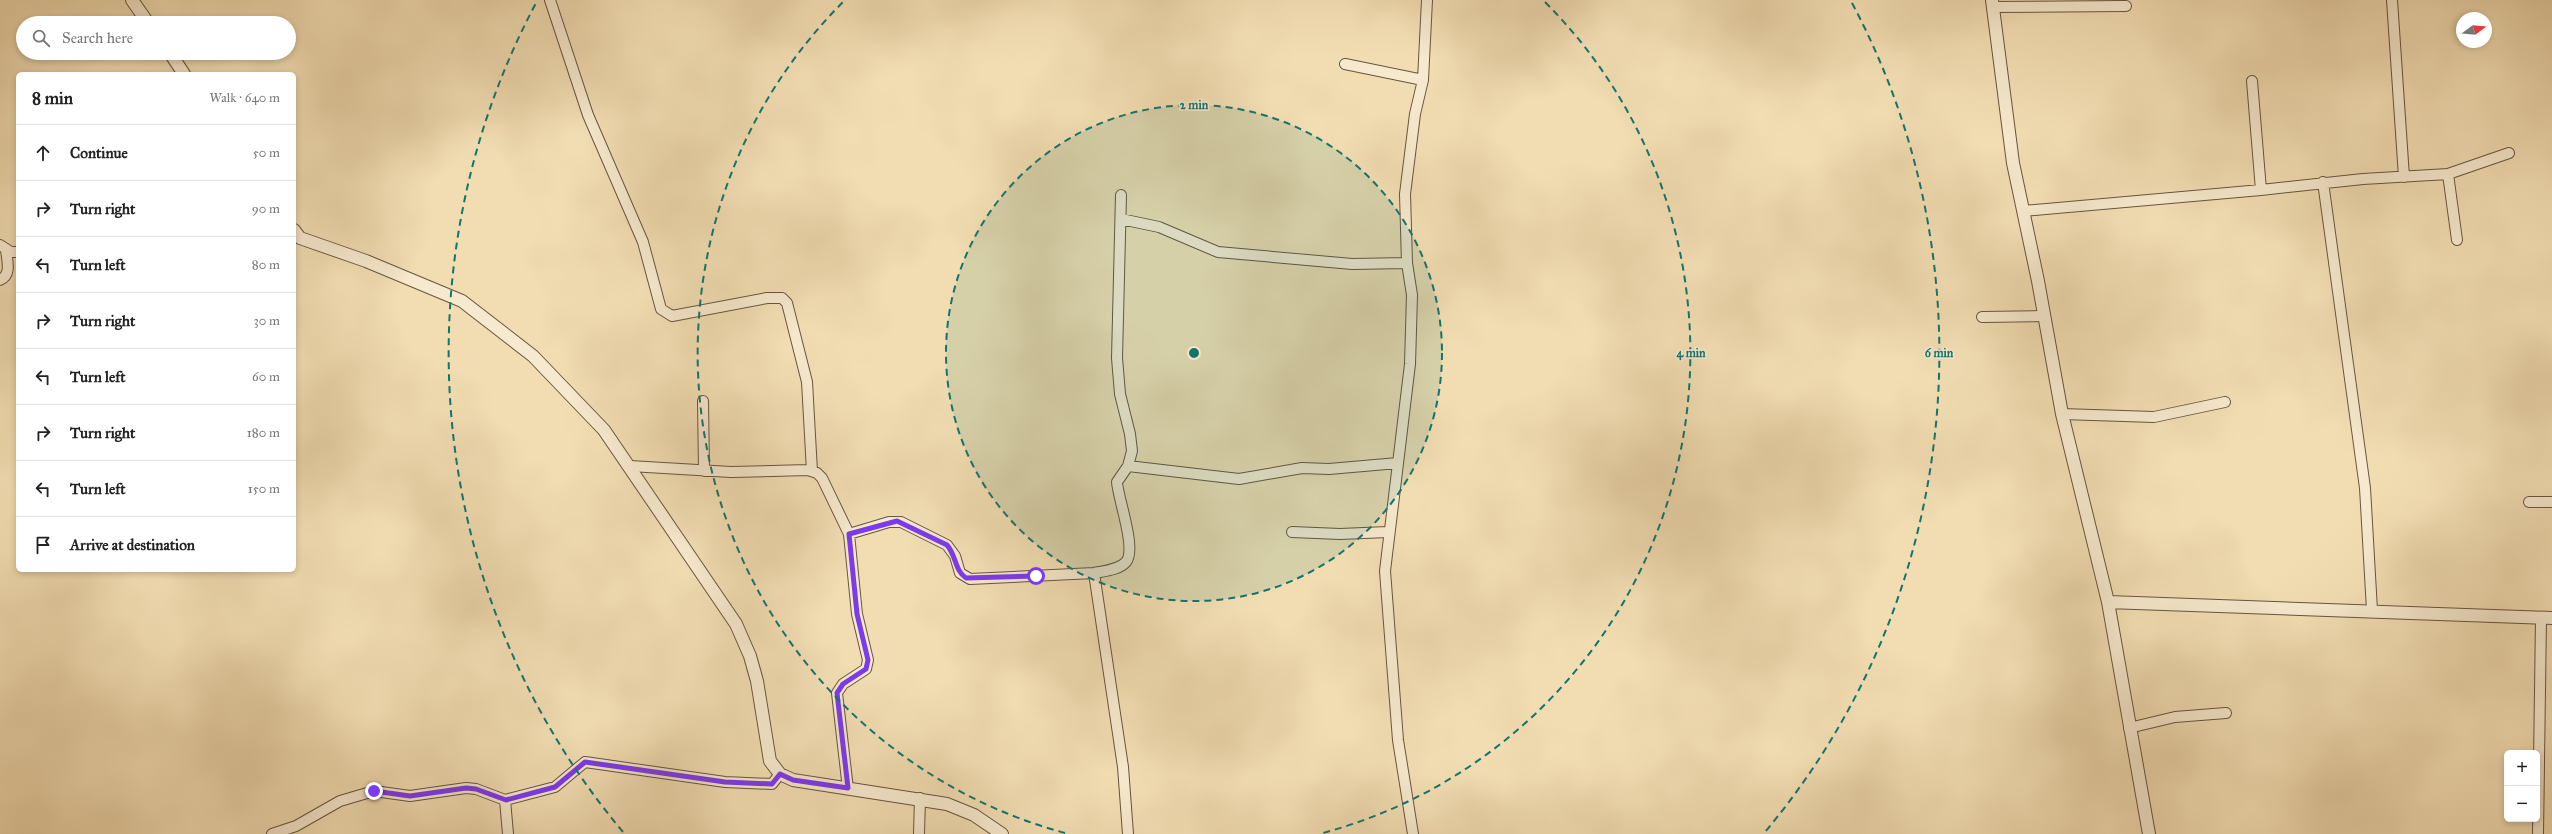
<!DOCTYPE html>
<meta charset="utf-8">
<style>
:root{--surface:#fff;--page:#f6f6f6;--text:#222;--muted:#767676;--line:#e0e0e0}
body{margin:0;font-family:"IM FELL Great Primer",serif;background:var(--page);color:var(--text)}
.controls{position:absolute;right:12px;bottom:12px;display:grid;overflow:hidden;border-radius:6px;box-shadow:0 2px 6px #0003}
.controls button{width:36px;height:36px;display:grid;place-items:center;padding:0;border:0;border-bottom:1px solid var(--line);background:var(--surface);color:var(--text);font:20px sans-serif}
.compass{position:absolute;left:2456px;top:12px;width:36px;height:36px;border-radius:50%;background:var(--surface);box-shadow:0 2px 6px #0003;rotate:74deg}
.stop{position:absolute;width:12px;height:12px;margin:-9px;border:3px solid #7c3aed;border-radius:50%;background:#fff}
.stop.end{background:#7c3aed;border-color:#fff;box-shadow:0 1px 4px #0008}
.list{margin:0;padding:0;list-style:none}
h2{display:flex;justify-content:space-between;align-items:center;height:52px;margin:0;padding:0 16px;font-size:17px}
h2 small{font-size:13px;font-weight:400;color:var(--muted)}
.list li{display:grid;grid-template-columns:26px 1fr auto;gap:12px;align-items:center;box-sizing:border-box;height:56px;padding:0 16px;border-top:1px solid var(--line)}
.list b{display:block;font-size:15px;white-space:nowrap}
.list em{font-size:13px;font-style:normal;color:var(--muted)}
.icon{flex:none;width:22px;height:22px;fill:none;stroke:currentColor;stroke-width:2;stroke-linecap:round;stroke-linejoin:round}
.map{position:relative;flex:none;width:2552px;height:834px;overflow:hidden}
.search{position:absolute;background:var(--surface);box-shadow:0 2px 6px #0003;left:16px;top:16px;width:280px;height:44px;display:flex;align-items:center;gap:10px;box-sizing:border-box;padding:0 14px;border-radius:22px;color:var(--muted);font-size:15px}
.panel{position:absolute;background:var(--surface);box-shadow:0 2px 6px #0003;left:16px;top:72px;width:280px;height:500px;border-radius:6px}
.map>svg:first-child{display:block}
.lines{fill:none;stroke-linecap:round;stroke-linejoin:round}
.minor-casing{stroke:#67553f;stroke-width:12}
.tertiary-casing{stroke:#67553f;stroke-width:14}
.minor{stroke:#f7e9cd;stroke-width:10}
.tertiary{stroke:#f7e9cd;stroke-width:12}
.route{stroke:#7c3aed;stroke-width:5}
.ring{fill:none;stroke:#0f766e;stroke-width:2;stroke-dasharray:7 5}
.centre{fill:#0f766e;stroke:#f7e9cd;stroke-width:2}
.ring-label{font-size:12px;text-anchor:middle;font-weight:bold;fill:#0f766e;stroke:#f7e9cd;stroke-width:3;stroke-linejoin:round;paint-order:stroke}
</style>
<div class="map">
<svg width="2552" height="834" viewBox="0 0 2552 834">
<rect width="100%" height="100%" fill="#f2ddb2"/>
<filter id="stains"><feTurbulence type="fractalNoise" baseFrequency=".005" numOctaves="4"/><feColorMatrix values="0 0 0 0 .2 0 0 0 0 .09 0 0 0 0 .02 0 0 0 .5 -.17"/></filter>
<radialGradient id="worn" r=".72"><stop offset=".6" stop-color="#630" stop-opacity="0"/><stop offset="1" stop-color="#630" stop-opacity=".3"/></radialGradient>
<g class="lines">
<defs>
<path id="minor" d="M550 0 588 115 643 242 661 309 672 316 767 298H782L787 303 807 382 812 471
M2392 0 2404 177
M1993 7 2126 6
M1345 64 1423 80
M2252 81 2261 190
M2448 174 2457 240
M2323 182 2365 488 2372 610
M2023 211 2261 190 2363 179 2448 174 2509 153
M1121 219 1159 227 1218 252 1352 264 1407 263
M0 245 11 252H18
M0 280C12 275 7 260 6 250
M1982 317 2044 316
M703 401 704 471
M2062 414 2154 417 2225 402
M630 466 731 472 808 470 817 473 822 478 849 534 857 614 868 660 866 669 843 684 837 693 848 789
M1128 466 1239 479 1302 468 1329 469 1398 463
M2529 502H2552
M1292 532 1340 534 1388 532
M849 534 889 522H901L947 545 955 556 960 573 970 579 1094 573 1123 767 1128 834
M1094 573C1104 571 1119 570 1126 562 1137 549 1118 499 1117 482L1128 466 1132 451 1130 434 1120 394 1117 358 1121 195
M2129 728 2175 717 2226 713
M272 834 296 826 340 801 374 791 410 796 466 788 476 789 505 800
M508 834 505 800 555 787 585 762 725 782 772 784 780 774
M919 834 920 798
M1413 834 1398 740 1385 571 1410 364 1412 295 1407 263 1405 194 1415 114 1423 80 1427 0
M2538 834 2541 618"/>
<path id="tertiary" d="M132 0 148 23
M1992 0 2013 163 2038 281 2062 414 2108 602 2149 834
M170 53 184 74
M294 230 300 238 366 261 462 301 533 356 604 430 736 624 750 656 757 681 770 761 780 774 793 780 947 804 974 815 1002 834
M2108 602 2552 618"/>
</defs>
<use href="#minor" class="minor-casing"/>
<use href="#tertiary" class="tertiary-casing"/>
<use href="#minor" class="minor"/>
<use href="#tertiary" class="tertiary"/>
</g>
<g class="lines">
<path class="route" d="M374 791 410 796 466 788 476 789 506 800 555 787 585 762 725 782 772 784 780 774 793 780 848 788 837 693 843 684 866 669 868 660 857 614 849 534 897 521 947 545C956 555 955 571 966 578L1036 576"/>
</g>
<circle cx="1194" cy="353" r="248" fill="#0f766e" fill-opacity=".12"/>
<g class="ring">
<circle cx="1194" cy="353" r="248"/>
<path d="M1065 833A497 497 0 0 1 843 2M1545 2A497 497 0 0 1 1323 833"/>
<path d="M623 832A745 745 0 0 1 536 3M1852 3A745 745 0 0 1 1765 832"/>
</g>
<circle cx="1194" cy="353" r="6" class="centre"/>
<g class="ring-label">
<text x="1194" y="109">2 min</text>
<text x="1691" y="357">4 min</text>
<text x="1939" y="357">6 min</text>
</g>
<rect width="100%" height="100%" filter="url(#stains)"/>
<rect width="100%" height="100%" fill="url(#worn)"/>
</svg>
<div class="controls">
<button>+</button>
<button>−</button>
</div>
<svg class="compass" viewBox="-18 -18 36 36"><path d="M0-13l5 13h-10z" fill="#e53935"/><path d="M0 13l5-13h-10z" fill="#767676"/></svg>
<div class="stop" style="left:1036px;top:576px"></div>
<div class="stop end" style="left:374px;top:791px"></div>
<div class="search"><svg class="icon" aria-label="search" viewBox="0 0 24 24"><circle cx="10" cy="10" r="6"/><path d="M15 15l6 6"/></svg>Search here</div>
<section class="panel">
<h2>8 min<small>Walk · 640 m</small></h2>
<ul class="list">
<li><svg class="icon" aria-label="ahead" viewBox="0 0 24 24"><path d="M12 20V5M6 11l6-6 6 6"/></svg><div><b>Continue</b></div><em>50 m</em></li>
<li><svg class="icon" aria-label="right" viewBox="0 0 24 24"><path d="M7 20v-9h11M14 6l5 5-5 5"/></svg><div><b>Turn right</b></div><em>90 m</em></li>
<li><svg class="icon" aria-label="left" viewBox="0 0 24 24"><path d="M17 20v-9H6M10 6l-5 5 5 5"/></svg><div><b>Turn left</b></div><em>80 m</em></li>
<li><svg class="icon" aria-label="right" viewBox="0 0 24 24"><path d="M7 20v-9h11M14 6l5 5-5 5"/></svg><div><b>Turn right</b></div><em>30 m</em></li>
<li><svg class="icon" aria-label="left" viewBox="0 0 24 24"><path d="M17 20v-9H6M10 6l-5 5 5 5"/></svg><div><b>Turn left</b></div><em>60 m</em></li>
<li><svg class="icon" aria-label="right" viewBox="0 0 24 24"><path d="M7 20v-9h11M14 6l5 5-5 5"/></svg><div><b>Turn right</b></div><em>180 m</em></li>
<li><svg class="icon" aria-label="left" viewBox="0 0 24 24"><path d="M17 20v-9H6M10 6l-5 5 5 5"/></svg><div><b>Turn left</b></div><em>150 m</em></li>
<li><svg class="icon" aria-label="arrive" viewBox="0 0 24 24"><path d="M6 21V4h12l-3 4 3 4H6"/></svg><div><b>Arrive at destination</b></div></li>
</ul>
</section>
</div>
